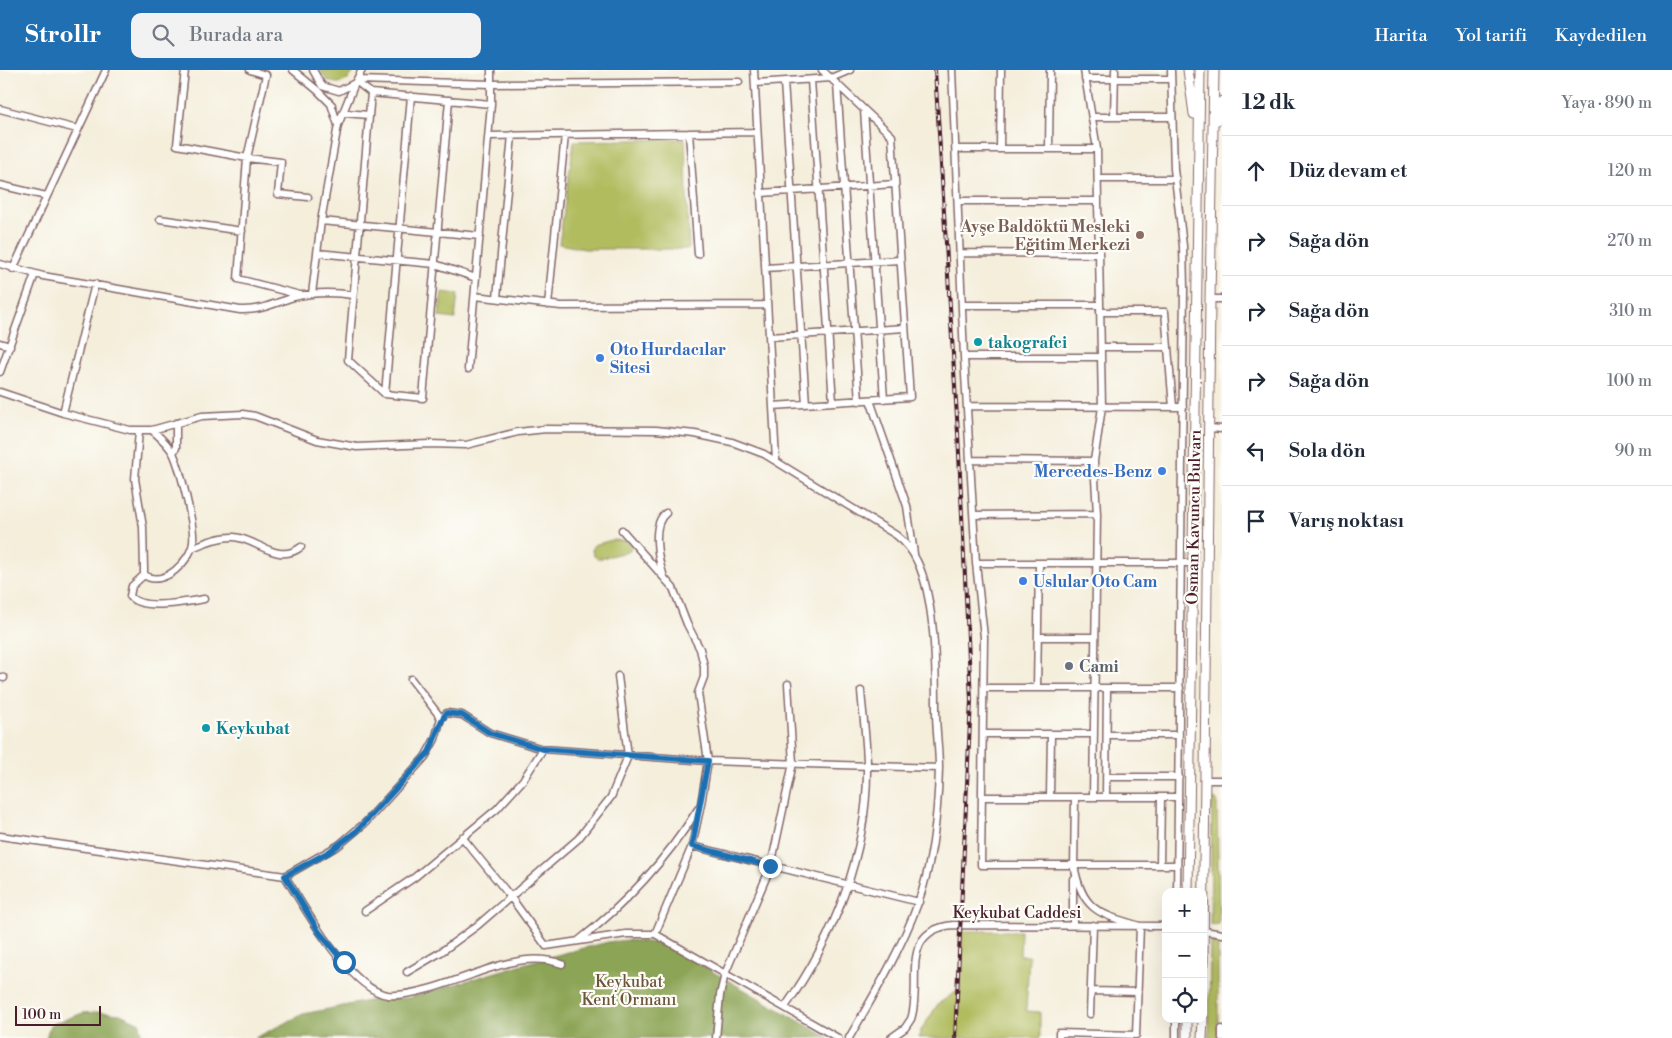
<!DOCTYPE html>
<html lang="tr">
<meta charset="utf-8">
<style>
:root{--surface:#fff;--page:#f2f2f3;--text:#1f2937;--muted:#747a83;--line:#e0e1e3;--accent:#1f6fb2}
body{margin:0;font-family:"Libre Bodoni",serif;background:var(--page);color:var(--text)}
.controls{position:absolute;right:15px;bottom:15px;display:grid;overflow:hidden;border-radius:10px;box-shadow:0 5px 20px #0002}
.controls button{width:45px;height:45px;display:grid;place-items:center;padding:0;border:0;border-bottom:1px solid var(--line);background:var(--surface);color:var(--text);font:25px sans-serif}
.scale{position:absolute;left:15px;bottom:12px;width:86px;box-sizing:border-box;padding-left:5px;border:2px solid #4a1f2b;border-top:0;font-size:14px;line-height:18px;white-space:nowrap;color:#4a1f2b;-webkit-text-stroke:4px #fdfcf7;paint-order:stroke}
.stop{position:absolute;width:15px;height:15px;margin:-11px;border:4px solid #1f6fb2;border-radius:50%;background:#fff}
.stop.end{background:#1f6fb2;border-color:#fff;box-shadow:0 1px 5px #0008}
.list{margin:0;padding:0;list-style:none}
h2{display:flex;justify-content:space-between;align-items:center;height:65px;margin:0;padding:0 20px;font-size:21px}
h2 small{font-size:16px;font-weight:400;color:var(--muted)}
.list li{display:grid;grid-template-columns:32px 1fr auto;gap:15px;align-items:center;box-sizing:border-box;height:70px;padding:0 20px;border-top:1px solid var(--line)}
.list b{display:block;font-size:19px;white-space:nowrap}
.list em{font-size:16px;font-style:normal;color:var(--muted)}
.icon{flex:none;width:28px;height:28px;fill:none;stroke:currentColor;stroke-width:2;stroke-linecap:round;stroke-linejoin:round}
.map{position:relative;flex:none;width:1222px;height:968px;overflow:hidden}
header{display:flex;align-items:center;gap:30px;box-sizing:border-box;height:70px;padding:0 25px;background:var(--accent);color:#fff}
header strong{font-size:24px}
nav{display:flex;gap:28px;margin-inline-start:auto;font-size:18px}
.search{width:350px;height:45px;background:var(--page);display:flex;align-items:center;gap:12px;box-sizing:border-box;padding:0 18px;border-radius:10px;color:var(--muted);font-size:19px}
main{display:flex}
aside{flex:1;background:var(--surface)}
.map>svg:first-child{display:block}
.green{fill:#b1bc5e;stroke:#7e6e44}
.forest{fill:#8ca455;stroke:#6b6240}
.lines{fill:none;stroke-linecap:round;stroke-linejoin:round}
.minor-casing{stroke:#866769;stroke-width:9}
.highway-casing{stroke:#866769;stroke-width:11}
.minor{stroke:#fff;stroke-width:6}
.highway{stroke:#fff;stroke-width:9}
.rail-casing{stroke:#4a1f2b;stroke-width:4}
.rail{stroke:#fdfcf7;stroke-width:2;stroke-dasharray:5.5;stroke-linecap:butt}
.route{stroke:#1f6fb2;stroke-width:6}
.education-dot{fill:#8d6e63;stroke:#fdfcf7;stroke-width:2}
.culture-dot{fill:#0f9aa8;stroke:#fdfcf7;stroke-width:2}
.shop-dot{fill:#3f7fe0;stroke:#fdfcf7;stroke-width:2}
.worship-dot{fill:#6b7280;stroke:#fdfcf7;stroke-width:2}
.labels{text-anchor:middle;stroke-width:4.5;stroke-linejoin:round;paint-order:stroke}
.education-label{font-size:16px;font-weight:bold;fill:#785e54;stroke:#fdfcf7;text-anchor:end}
.culture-label{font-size:16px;font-weight:bold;fill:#0d838f;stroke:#fdfcf7;text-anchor:start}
.shop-label{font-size:16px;font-weight:bold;fill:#366cbe;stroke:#fdfcf7;text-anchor:start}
.street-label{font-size:16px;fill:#4a1f2b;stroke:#fdfcf7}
.worship-label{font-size:16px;font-weight:bold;fill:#5b616d;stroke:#fdfcf7;text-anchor:start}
.park-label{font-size:16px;fill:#6e563d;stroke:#fdfcf7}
</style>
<header>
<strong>Strollr</strong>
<div class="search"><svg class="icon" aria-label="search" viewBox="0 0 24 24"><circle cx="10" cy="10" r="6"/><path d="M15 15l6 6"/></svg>Burada ara</div>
<nav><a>Harita</a><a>Yol tarifi</a><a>Kaydedilen</a></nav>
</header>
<main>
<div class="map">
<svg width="1222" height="968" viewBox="0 0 1222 968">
<rect width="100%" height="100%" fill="#fdfcf7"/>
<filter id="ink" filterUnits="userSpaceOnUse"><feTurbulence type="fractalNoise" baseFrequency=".02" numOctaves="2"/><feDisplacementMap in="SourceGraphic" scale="10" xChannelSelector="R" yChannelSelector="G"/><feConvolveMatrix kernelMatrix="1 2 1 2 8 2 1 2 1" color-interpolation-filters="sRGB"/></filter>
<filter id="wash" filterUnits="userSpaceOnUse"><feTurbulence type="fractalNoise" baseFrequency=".0096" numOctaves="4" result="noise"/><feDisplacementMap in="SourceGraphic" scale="20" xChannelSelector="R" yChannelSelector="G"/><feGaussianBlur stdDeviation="1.12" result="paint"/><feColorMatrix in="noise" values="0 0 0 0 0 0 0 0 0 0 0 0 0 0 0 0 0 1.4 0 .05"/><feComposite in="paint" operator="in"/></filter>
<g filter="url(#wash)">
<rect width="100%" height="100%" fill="#f4eedb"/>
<path class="green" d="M320 0H354C349 13 338 16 327 10Z
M685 69 689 179H585L559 174 574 71Z
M442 222 458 224 455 249 439 247Z
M612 470 627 471 631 475 630 481 598 489 593 485 592 480 594 475Z
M1215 729 1217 731 1219 854 1210 855 1212 731Z
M962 861H1021L1020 886H1029L1026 941 1040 942V968H919L920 962 938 934 960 919Z
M1210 872H1218V968H1209Z"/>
<path class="forest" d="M628 870 664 874 829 968H255L303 944 378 929 408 928 537 890 608 872Z
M98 942 120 944 140 953 142 968H46L50 955 83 943Z"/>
</g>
<g filter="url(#ink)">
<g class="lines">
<defs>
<path id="minor" d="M185 0 177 75 247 88 281 92 278 124 308 127
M250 0 266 5 247 88 238 209 300 225
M293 0 317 20 332 35
M313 0 322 16 339 21 355 13 362 0
M754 0 776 390
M952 0 964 287 976 493 984 567 981 795H1177
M1084 0 1097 79 1102 337 1094 391 1097 444 1093 727
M1171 0 1174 99 1183 176 1184 218 1177 822
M1085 9H1171
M358 10 491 14 739 12
M811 10 833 332
M357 12 371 23 491 34
M784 12 806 334
M755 13 831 8 850 0
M837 14 859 331
M371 23 348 290 385 324 423 328 449 30
M331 34 338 55
M0 39 77 59
M864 40 884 329
M344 43 369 45
M1092 47H1172
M1114 47 1115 0
M689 63 698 184
M489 66 757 62
M956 79H1097
M1000 79 1001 0
M1049 79 1050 0
M1098 109H1176
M0 115 46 126
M761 123 895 114
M958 131H1098
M160 149 242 161
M321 151 480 166
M317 183 435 194 476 208
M960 183 1099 184
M0 194 43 206 240 240C260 241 275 233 294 227 314 222 333 222 353 225
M765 198 900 190
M13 199 106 0
M312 224 321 151 338 55 355 13
M475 226 561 236 767 235
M497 228 512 65
M1210 229H1222
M548 235 565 65
M962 235H1100
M1100 242H1165L1173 337
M769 267 905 258
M0 273 10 276
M1101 277H1168
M964 287H1101
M468 299 491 34V0
M0 302 35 204
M0 322 63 343 130 360H152L202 346 243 344 255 346 317 370 357 377 429 374 466 375 518 362 546 359 656 360 695 364 732 372 764 384 896 465C905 472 912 480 917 491 935 528 936 599 936 641 936 660 939 679 939 698 938 741 933 792 918 833 901 880 874 925 849 968
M385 324 411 26
M870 330 907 436 914 484
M773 336 910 327 892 66 822 0
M967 336 1183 337
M63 343 95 214
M1209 358 1222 359
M139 361 135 409 143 457 144 499V505L132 516 130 526C140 541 188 532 204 529
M173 383 176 378V353
M970 390 1094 391
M974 445 1097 444
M622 460 673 518 687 554 700 579 704 596V607L698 623 708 691 701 734 692 776 655 864
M192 478C205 472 220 466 234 467 257 469 278 495 301 477
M976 493H1192
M663 504C658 488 651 454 666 443
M144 505C163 518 191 491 193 472 195 457 180 397 173 383 168 374 160 367 152 360
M1038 567H1095
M0 607 4 608
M411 609 441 648
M984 618H1180
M1037 618 1039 493
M983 664H1094
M1107 665H1179
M1106 707H1179
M1204 710H1222
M982 727H1178
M1050 727 1051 665
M1106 727 1107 618
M0 766 285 806C303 836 351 921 388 925 416 927 461 908 488 899 512 891 537 885 562 894
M462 767 510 826 546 876 626 864H655L838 968
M692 776 919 832
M1160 795 1161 727
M1074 799 1075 727
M285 806 339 775 365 753 425 687 435 669 441 648 447 643 462 645 490 663 543 679 708 691 939 698
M365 841 415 807 497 739 523 710 543 679
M1073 855V809
M1204 861 1222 864
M578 871C626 834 666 790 698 739
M407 902 441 882 478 855 578 769 611 727 628 686 618 606
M1091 921 1138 922
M785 937C834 868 868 783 867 697 867 672 863 646 861 621
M1090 944 1093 855
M716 968 720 925 725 904 771 796 793 693 788 614
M891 968 905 958 911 949C923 914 897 861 953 855L1166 856
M1059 968V963L1136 965 1140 856C1098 844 1082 840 1074 795
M1176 968V949
M1222 968V959"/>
<path id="highway" d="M1188 0 1194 44
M1218 50 1222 31
M1188 822 1200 0
M1203 894 1210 229 1214 0
M1187 968V949
M1202 968 1203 949"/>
</defs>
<use href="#minor" class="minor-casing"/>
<use href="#highway" class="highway-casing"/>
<use href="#minor" class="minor"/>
<use href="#highway" class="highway"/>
<defs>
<path id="rail" d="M935 0 958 363 971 630 955 968"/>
</defs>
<use href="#rail" class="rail-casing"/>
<use href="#rail" class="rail"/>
</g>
</g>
<g class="lines" filter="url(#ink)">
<path class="route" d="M344 892 319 862 285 806 329 782 357 761 429 682C434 673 440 648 447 643L462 645 490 663 543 679 708 691 692 776 770 796"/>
</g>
<circle class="education-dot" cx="1140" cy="165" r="5"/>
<g class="culture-dot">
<circle cx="978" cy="272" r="5"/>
<circle cx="206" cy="658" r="5"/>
</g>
<g class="shop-dot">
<circle cx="600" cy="288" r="5"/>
<circle cx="1162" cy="401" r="5"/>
<circle cx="1023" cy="511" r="5"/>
</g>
<circle class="worship-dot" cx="1069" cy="596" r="5"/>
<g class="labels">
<g class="education-label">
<text x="1130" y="162">Ayşe Baldöktü Mesleki<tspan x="1130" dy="18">Eğitim Merkezi</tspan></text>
</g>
<g class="culture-label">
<text x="988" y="278">takografci</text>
<text x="216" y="664">Keykubat</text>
</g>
<g class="shop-label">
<text x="610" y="285">Oto Hurdacılar<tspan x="610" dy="18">Sitesi</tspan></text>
<text x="1152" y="407" text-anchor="end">Mercedes-Benz</text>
<text x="1033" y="517">Uslular Oto Cam</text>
</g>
<g class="street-label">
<text transform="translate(1193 447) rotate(-89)" y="6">Osman Kavuncu Bulvarı</text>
<text x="1017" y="848">Keykubat Caddesi</text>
</g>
<g class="worship-label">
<text x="1079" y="602">Cami</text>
</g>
<g class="park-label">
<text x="629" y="917">Keykubat<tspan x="629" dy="18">Kent Ormanı</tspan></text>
</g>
</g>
</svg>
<div class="controls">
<button>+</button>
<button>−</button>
<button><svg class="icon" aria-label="locate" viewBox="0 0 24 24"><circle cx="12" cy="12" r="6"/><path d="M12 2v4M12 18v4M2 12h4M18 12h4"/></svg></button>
</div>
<div class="scale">100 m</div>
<div class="stop" style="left:344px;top:892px"></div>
<div class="stop end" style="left:770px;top:796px"></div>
</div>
<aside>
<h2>12 dk<small>Yaya · 890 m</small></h2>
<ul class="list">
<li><svg class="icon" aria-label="ahead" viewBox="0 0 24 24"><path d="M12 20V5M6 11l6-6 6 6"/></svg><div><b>Düz devam et</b></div><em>120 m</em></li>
<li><svg class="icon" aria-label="right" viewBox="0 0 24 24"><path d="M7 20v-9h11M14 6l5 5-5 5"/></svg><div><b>Sağa dön</b></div><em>270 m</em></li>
<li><svg class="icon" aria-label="right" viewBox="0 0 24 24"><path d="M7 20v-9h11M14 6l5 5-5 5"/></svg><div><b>Sağa dön</b></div><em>310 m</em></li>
<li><svg class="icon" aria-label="right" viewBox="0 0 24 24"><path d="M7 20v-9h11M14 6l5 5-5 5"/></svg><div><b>Sağa dön</b></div><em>100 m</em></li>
<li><svg class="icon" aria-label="left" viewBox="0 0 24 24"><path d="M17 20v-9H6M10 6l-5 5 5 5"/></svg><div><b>Sola dön</b></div><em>90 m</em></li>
<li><svg class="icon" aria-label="arrive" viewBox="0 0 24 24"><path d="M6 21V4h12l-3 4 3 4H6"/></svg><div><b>Varış noktası</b></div></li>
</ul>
</aside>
</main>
